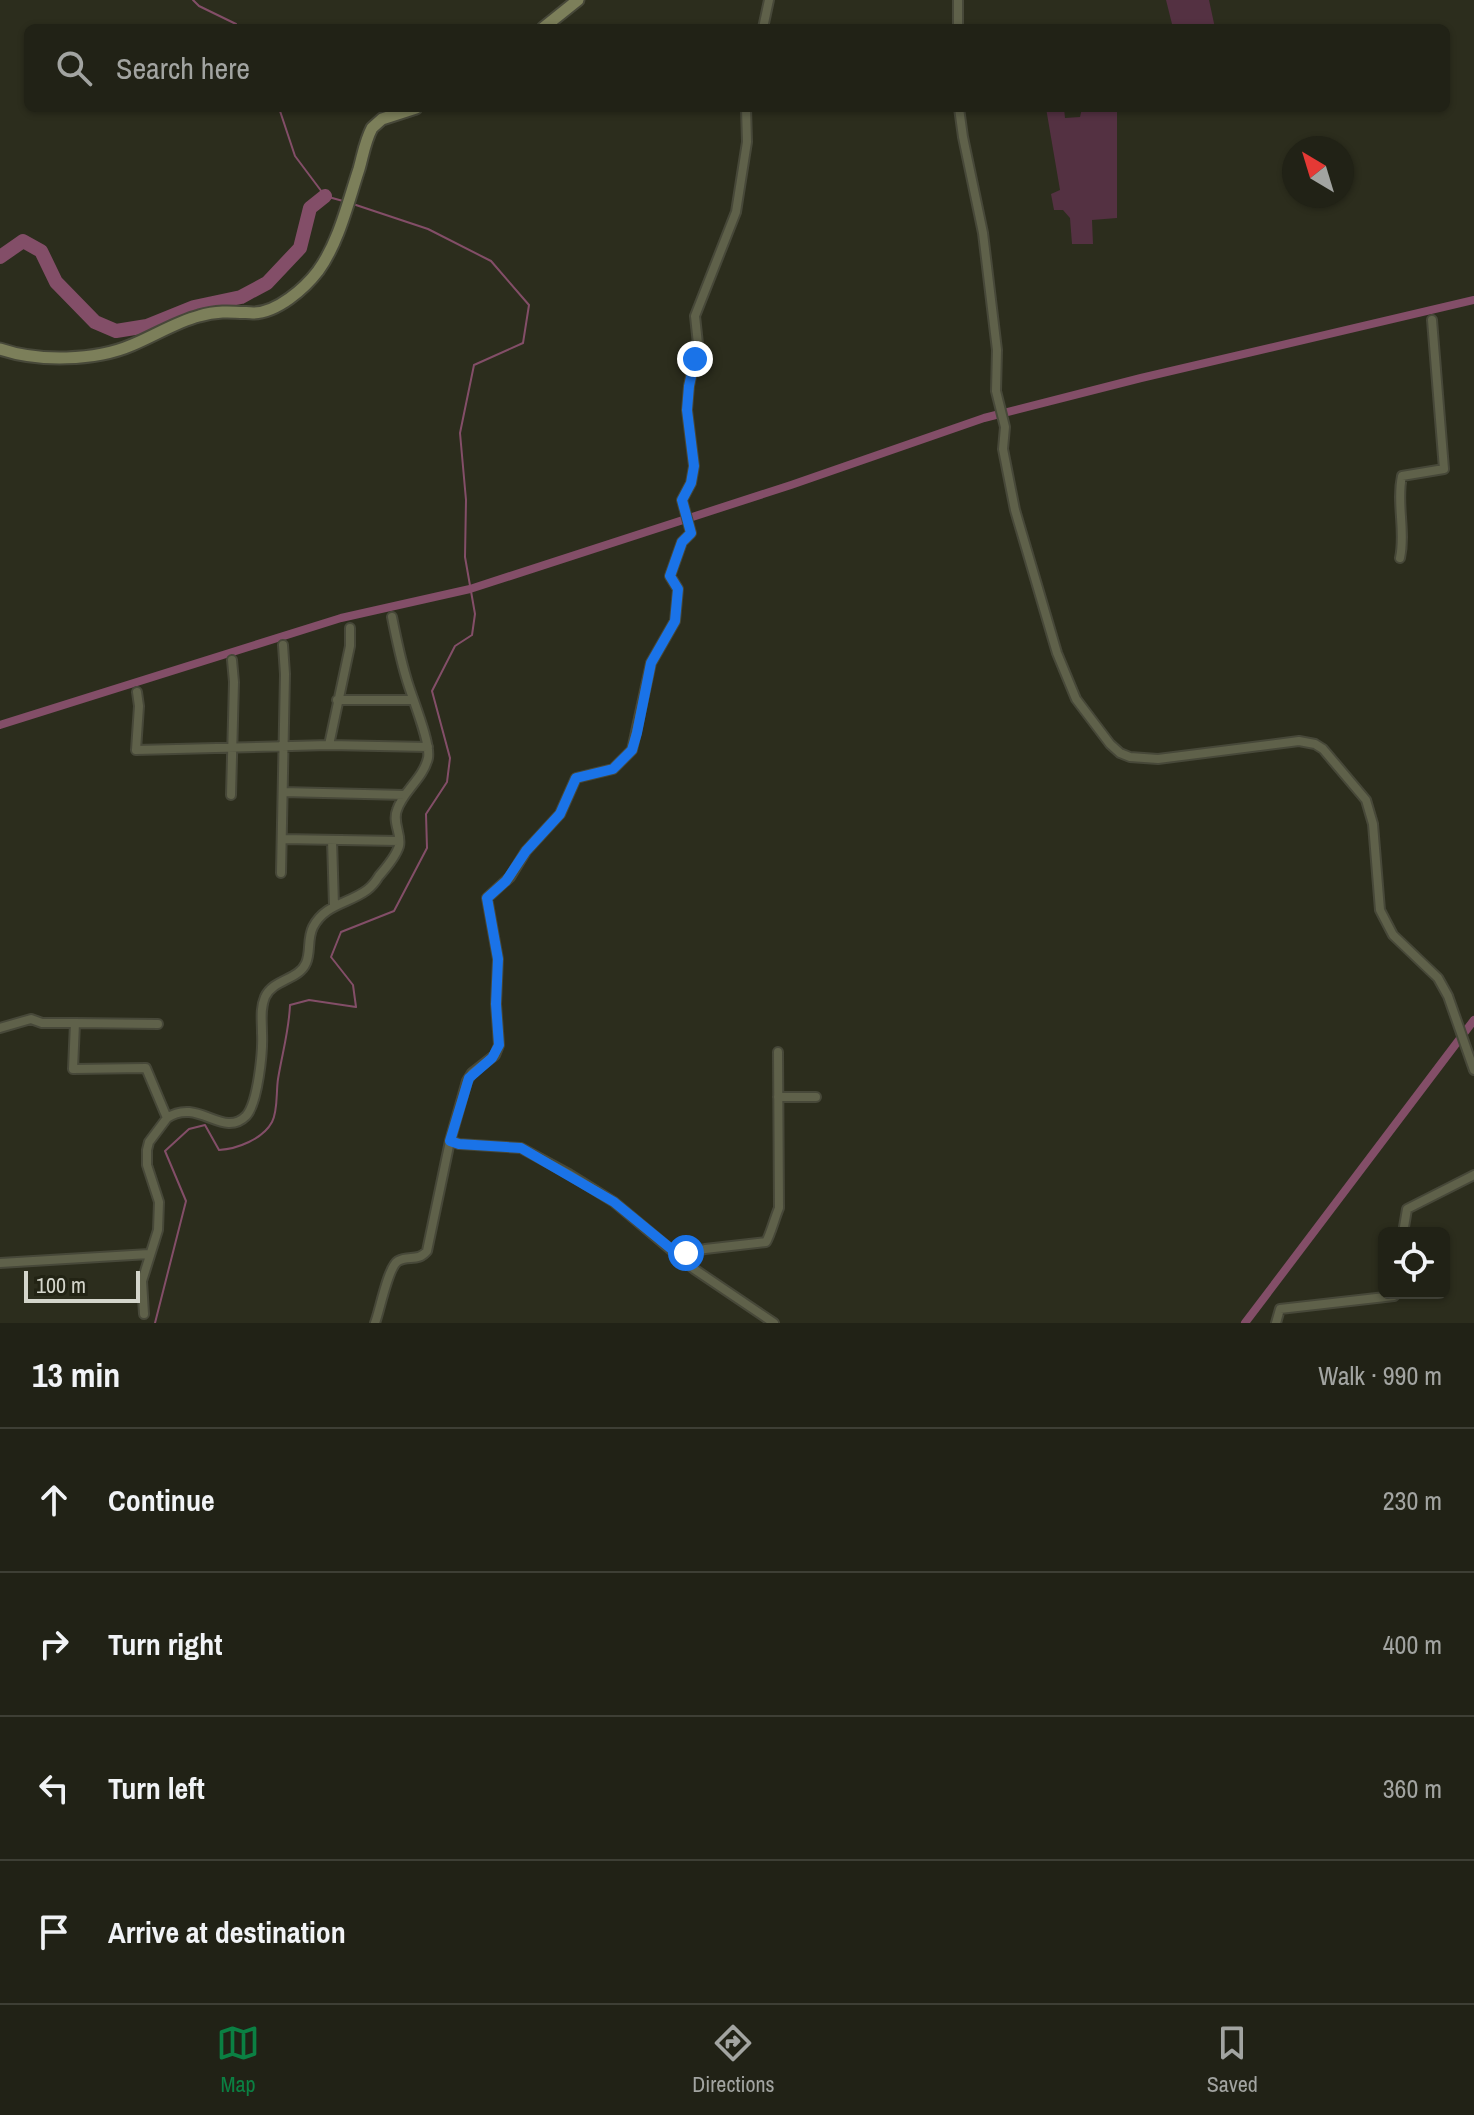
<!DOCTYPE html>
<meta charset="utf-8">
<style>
:root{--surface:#212216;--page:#2d2f23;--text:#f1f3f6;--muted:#a2a4a1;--line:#3e3f35;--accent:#0b8043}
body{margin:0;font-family:"Archivo Narrow",sans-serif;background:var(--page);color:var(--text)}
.controls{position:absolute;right:24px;bottom:24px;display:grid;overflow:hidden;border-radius:12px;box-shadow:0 2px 6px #0004}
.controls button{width:72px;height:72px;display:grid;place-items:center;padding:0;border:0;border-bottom:2px solid var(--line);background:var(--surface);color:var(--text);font:40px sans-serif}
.compass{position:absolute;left:1282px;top:136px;width:72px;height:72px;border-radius:50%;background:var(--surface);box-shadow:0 2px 6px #0004;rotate:322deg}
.scale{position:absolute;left:24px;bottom:20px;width:116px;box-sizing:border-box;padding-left:8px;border:4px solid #d4d5cb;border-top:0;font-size:22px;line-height:28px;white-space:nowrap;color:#d4d5cb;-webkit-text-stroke:6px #222314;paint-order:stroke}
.stop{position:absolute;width:24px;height:24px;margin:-18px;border:6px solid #1a73e8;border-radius:50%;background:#fff}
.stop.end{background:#1a73e8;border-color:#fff;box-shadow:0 2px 8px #0008}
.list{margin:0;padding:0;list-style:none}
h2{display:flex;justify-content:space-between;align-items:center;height:104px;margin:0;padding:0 32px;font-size:34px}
h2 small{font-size:26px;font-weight:400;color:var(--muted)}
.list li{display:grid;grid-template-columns:52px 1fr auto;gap:24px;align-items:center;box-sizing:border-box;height:144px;padding:0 32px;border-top:2px solid var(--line)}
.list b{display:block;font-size:30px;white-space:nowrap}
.list em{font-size:26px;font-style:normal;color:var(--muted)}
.icon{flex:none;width:44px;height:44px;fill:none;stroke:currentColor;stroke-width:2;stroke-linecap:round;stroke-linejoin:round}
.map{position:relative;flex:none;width:1474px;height:1323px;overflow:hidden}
.search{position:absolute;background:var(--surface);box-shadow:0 2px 6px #0004;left:24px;right:24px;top:24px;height:88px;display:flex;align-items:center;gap:20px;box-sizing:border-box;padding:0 28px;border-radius:12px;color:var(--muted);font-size:30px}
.sheet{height:680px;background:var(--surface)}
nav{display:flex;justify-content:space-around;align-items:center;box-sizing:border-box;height:112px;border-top:2px solid var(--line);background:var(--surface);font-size:22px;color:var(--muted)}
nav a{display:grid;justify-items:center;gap:4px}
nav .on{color:var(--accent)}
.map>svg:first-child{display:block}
.green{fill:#543142}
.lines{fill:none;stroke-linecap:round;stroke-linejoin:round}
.stream{stroke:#834e68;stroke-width:2}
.canal{stroke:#834e68;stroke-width:8}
.river{stroke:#834e68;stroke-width:14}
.street-casing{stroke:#474839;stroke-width:12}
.secondary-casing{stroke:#474839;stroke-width:15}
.street{stroke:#5f614a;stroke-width:8}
.secondary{stroke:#7c7f5a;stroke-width:11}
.route{stroke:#1a73e8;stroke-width:10}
</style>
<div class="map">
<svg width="1474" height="1323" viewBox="0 0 1474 1323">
<rect width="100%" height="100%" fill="#2c2d1d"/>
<path class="green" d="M1166 0H1209L1215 28H1173Z
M1046 108H1064L1065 118 1080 117 1082 108H1117V218L1092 220 1093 244H1072L1070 218 1063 210H1054L1051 194 1060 190Z"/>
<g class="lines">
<path class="stream" d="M193 0 199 6 236 24V28
M279 108 295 156 325 196 343 201
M155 1323 186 1201 165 1151 189 1129 205 1125 219 1150C237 1149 263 1139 272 1122 278 1111 276 1092 278 1079 282 1054 289 1031 290 1005L309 1000 356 1007 353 985 331 957 341 932 394 911 427 848 426 814 447 782 450 758 432 691 455 646 472 635 475 614 465 557 466 500 460 433 474 365 523 343 529 305 491 261 428 229 353 204"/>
<path class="canal" d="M0 725 341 618 470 589 791 485 984 418 1141 378 1474 300
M1245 1323 1474 1020"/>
<path class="river" d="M0 257 23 241 41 251 56 282 95 322 116 331 147 326 194 307 241 297 267 283 300 248 310 208 325 196"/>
<defs>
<path id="street" d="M958 0V28
M763 28 769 0
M959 108 963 137 983 233 997 350 996 391 1005 427 1003 449 1015 510 1057 653 1076 699 1110 744 1120 753 1130 757 1158 759 1299 741 1315 744 1323 749 1366 800 1373 824 1380 910 1393 935 1438 978 1448 996 1474 1070
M1400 558C1406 531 1396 503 1402 476L1444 469 1432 320
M137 692 139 706 136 750 329 745 428 747
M337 700H413
M329 745 350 646V628
M283 792 405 795
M231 795 234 682 232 660
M282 839 399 841
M332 840 334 906
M281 873 285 674 283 645
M75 1023 158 1024
M0 1028 31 1019 42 1023H75L73 1069 146 1068 167 1118 149 1142 147 1150V1165L159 1202 158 1230 142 1281 144 1314
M778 1097H816
M167 1118C198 1097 223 1139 246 1116 258 1103 263 1051 262 1033 262 1020 260 1009 265 997 273 979 299 980 306 963 311 952 307 939 313 927 325 904 348 904 367 890 371 887 376 881 379 876 386 868 396 856 399 846 402 835 392 822 397 810 403 791 423 779 428 758 431 742 411 696 406 677 400 657 396 637 392 617
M450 1141 459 1144 521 1148 569 1174 614 1202 694 1269 774 1323
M1403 1233 1407 1209 1474 1175
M680 1256 705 1249 766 1242C770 1236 775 1217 779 1208L778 1052
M0 1263 149 1254
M375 1323C380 1310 388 1267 398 1261 409 1255 418 1262 427 1251L450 1141 467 1081 472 1073 495 1055 499 1045 496 1004 498 959 487 898 510 877 526 851 560 814 576 778 613 769 632 750 651 663 675 621 678 589 670 576 682 542 691 533 682 500 691 483 694 466 687 410 689 386 698 344 695 316 736 212 747 142 746 108
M1276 1323 1280 1309 1394 1296 1397 1293"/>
<path id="secondary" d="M543 28 578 0
M0 349C38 362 95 361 132 345 154 336 176 322 199 316 218 310 234 312 253 313 277 313 305 288 318 271 339 242 348 202 359 169 363 155 365 141 372 128L382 119 416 108"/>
</defs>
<use href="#street" class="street-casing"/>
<use href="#secondary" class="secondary-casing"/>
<use href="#street" class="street"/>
<use href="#secondary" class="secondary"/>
</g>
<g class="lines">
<path class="route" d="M686 1253 680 1256 614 1202 521 1148 459 1144 450 1141 469 1078 492 1058 499 1045 496 1004 498 959 487 898 506 881 526 851 560 814 576 778 613 769 632 750 637 733 651 663 675 621 678 589 670 576 682 542 691 533 682 500 691 483 694 466 687 410 689 386 695 359"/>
</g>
</svg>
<div class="controls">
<button><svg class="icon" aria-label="locate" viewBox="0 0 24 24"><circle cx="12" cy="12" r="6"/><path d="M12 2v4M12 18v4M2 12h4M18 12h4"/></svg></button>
</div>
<svg class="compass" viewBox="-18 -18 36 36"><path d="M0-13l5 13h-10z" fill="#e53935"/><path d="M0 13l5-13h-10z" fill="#a2a4a1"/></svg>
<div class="scale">100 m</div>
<div class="stop" style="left:686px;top:1253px"></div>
<div class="stop end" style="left:695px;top:359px"></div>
<div class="search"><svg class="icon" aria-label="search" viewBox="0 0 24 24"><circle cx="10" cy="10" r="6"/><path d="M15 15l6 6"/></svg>Search here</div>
</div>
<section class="sheet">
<h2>13 min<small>Walk · 990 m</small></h2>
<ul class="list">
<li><svg class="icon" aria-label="ahead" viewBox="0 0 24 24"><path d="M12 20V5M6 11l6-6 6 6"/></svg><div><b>Continue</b></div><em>230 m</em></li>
<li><svg class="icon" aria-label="right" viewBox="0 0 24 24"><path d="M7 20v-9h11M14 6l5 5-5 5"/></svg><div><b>Turn right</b></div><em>400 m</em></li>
<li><svg class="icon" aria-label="left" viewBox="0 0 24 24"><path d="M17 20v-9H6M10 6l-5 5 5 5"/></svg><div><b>Turn left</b></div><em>360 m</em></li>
<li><svg class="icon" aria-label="arrive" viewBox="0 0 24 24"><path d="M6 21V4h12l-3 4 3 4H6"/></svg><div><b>Arrive at destination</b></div></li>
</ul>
</section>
<nav>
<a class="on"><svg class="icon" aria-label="map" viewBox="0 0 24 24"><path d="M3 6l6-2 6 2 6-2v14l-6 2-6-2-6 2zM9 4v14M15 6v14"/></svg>Map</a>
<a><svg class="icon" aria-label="directions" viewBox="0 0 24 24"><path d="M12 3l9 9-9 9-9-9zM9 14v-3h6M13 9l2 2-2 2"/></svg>Directions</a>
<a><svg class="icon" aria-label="saved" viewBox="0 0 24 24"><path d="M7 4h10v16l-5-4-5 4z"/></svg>Saved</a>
</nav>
